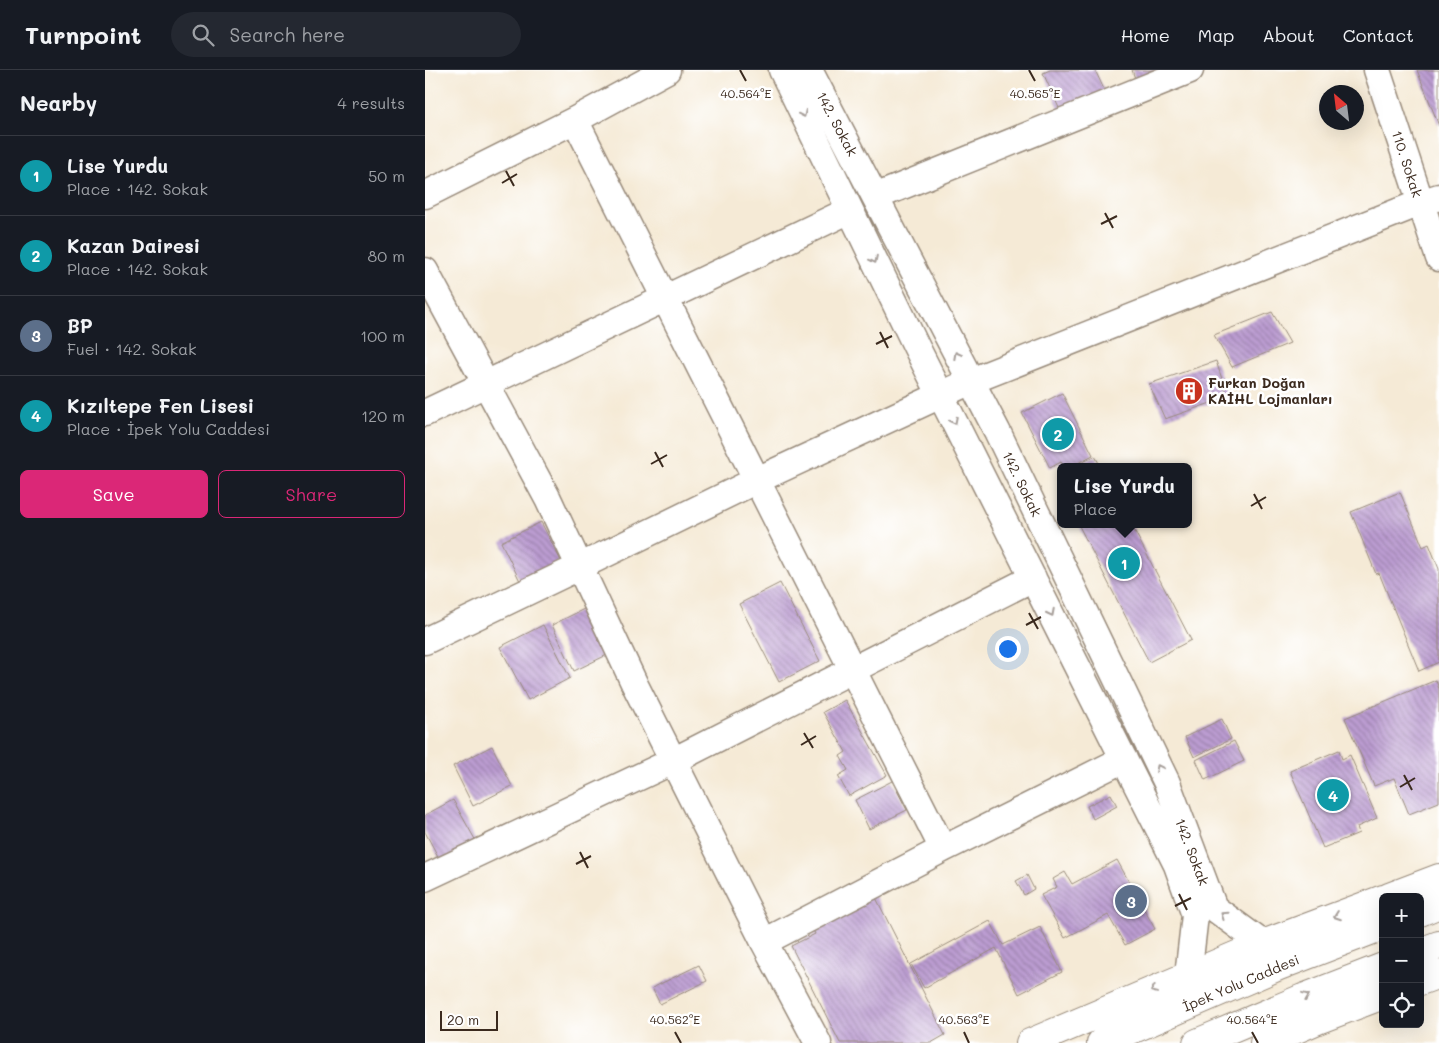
<!DOCTYPE html>
<meta charset="utf-8">
<style>
:root{--surface:#171b24;--page:#242831;--text:#f1f3f6;--muted:#9ea1a6;--line:#363941;--accent:#db2777}
body{margin:0;font-family:Mali,sans-serif;background:var(--page);color:var(--text)}
.controls{position:absolute;right:15px;bottom:15px;display:grid;overflow:hidden;border-radius:8px;box-shadow:0 5px 20px #0002}
.controls button{width:45px;height:45px;display:grid;place-items:center;padding:0;border:0;border-bottom:1px solid var(--line);background:var(--surface);color:var(--text);font:25px sans-serif}
.compass{position:absolute;left:894px;top:15px;width:45px;height:45px;border-radius:50%;background:var(--surface);box-shadow:0 5px 20px #0002;rotate:332deg}
.scale{position:absolute;left:15px;bottom:12px;width:58px;box-sizing:border-box;padding-left:5px;border:2px solid #3b2a1e;border-top:0;font-size:14px;line-height:18px;white-space:nowrap;color:#3b2a1e;-webkit-text-stroke:4px #fff;paint-order:stroke}
.you{position:absolute;left:582px;top:578px;width:18px;height:18px;margin:-12px;border:4px solid #fff;border-radius:50%;background:#1a73e8;box-shadow:0 0 0 8px #1a73e833}
.badge{display:grid;place-items:center;width:32px;height:32px;border-radius:50%;background:var(--accent);color:#fff;font-size:16px;font-weight:700}
.pin{position:absolute;translate:-50% -50%;border:2px solid #fff;box-shadow:0 1px 5px #0006}
.popup{position:absolute;left:632px;top:393px;width:135px;height:65px;box-sizing:border-box;display:grid;place-content:center;border-radius:8px;background:var(--surface);filter:drop-shadow(0 1px 4px #0005);font-size:16px;white-space:nowrap;color:var(--muted)}
.popup b{font-size:19px;color:var(--text)}
.popup::after{content:'';position:absolute;left:50%;top:100%;margin-left:-10px;border:10px solid transparent;border-top-color:var(--surface)}
.list{margin:0;padding:0;list-style:none}
h2{display:flex;justify-content:space-between;align-items:center;height:65px;margin:0;padding:0 20px;font-size:21px}
h2 small{font-size:16px;font-weight:400;color:var(--muted)}
.list li{display:grid;grid-template-columns:32px 1fr auto;gap:15px;align-items:center;box-sizing:border-box;height:80px;padding:0 20px;border-top:1px solid var(--line)}
.list b{display:block;font-size:19px;white-space:nowrap}
.list p{margin:0;font-size:16px;white-space:nowrap;color:var(--muted)}
.list em{font-size:16px;font-style:normal;color:var(--muted)}
.actions{display:flex;gap:10px;padding:15px 20px}
.actions a{flex:1;padding:11px 0;border:1px solid var(--accent);border-radius:8px;text-align:center;font-size:18px;color:var(--accent)}
.actions .main{background:var(--accent);color:#fff}
.icon{flex:none;width:28px;height:28px;fill:none;stroke:currentColor;stroke-width:2;stroke-linecap:round;stroke-linejoin:round}
.map{position:relative;flex:none;width:1014px;height:973px;overflow:hidden}
header{display:flex;align-items:center;gap:30px;box-sizing:border-box;height:70px;padding:0 25px;background:var(--surface);border-bottom:1px solid var(--line)}
header strong{font-size:24px}
nav{display:flex;gap:28px;margin-inline-start:auto;font-size:18px}
.search{width:350px;height:45px;background:var(--page);display:flex;align-items:center;gap:12px;box-sizing:border-box;padding:0 18px;border-radius:28px;color:var(--muted);font-size:19px}
main{display:flex}
aside{flex:1;background:var(--surface)}
.map>svg:first-child{display:block}
.building{fill:url(#building-back-hatch)}
.lines{fill:none;stroke-linecap:round;stroke-linejoin:round}
.minor-casing{stroke:#988a7a;stroke-width:29}
.highway-casing{stroke:#988a7a;stroke-width:30}
.minor{stroke:#fff;stroke-width:26}
.highway{stroke:#fff;stroke-width:28}
.oneway{stroke:#a79f9a}
.ticks{fill:none;stroke:#3b2a1e;stroke-width:2}
.labels{text-anchor:middle;stroke-width:5;stroke-linejoin:round;paint-order:stroke}
.street-label{font-size:14px;fill:#3b2a1e;stroke:#fff}
.poi-label{font-size:14px;font-weight:bold;fill:#3b2a1e;stroke:#fff;text-anchor:start}
.ticks-label{font-size:12px;text-anchor:middle;fill:#3b2a1e;stroke:#fff;stroke-width:5;stroke-linejoin:round;paint-order:stroke}
</style>
<header>
<strong>Turnpoint</strong>
<div class="search"><svg class="icon" aria-label="search" viewBox="0 0 24 24"><circle cx="10" cy="10" r="6"/><path d="M15 15l6 6"/></svg>Search here</div>
<nav><a>Home</a><a>Map</a><a>About</a><a>Contact</a></nav>
</header>
<main>
<aside>
<h2>Nearby<small>4 results</small></h2>
<ul class="list">
<li><span class="badge" style="background:#0f9aa8">1</span><div><b>Lise Yurdu</b><p>Place · 142. Sokak</p></div><em>50 m</em></li>
<li><span class="badge" style="background:#0f9aa8">2</span><div><b>Kazan Dairesi</b><p>Place · 142. Sokak</p></div><em>80 m</em></li>
<li><span class="badge" style="background:#5c6f8a">3</span><div><b>BP</b><p>Fuel · 142. Sokak</p></div><em>100 m</em></li>
<li><span class="badge" style="background:#0f9aa8">4</span><div><b>Kızıltepe Fen Lisesi</b><p>Place · İpek Yolu Caddesi</p></div><em>120 m</em></li>
</ul>
<div class="actions"><a class="main">Save</a><a>Share</a></div>
</aside>
<div class="map">
<svg width="1014" height="973" viewBox="0 0 1014 973">
<defs>
<pattern id="building-back-hatch" width="6" height="6" patternUnits="userSpaceOnUse" patternTransform="scale(1.25)"><rect width="6" height="6" fill="#bb9cd1"/><path d="M-1 5l2 2M0 0l6 6M5-1l2 2" fill="none" stroke="#997fa9"/></pattern>
</defs>
<rect width="100%" height="100%" fill="#fff"/>
<filter id="ink" filterUnits="userSpaceOnUse"><feTurbulence type="fractalNoise" baseFrequency=".02" numOctaves="2"/><feDisplacementMap in="SourceGraphic" scale="10" xChannelSelector="R" yChannelSelector="G"/><feConvolveMatrix kernelMatrix="1 2 1 2 8 2 1 2 1" color-interpolation-filters="sRGB"/></filter>
<filter id="wash" filterUnits="userSpaceOnUse"><feTurbulence type="fractalNoise" baseFrequency=".0096" numOctaves="4" result="noise"/><feDisplacementMap in="SourceGraphic" scale="20" xChannelSelector="R" yChannelSelector="G"/><feGaussianBlur stdDeviation="1.12" result="paint"/><feColorMatrix in="noise" values="0 0 0 0 0 0 0 0 0 0 0 0 0 0 0 0 0 1.4 0 .05"/><feComposite in="paint" operator="in"/></filter>
<g filter="url(#wash)">
<rect width="100%" height="100%" fill="#f5ead6"/>
<g id="blocks">
<path class="building" d="M625 0H670L683 28 639 49 618 3Z
M707 0H754L713 17Z
M992 0H1014V56Z
M847 242 865 273 807 297 789 265Z
M791 291 803 327 740 349 724 314Z
M637 323 668 385 645 397H638L636 392 625 398 597 343Z
M670 386 676 397H648Z
M975 422 998 477 1004 474 1014 499V592L994 601 954 503 951 504 926 442Z
M116 452 136 491 95 511 76 472Z
M653 454H706L766 570 724 592Z
M355 513 395 591 354 612 314 534Z
M163 537 186 583 149 601 127 555Z
M118 555 145 608 103 630 75 577Z
M1011 610 1014 619V732L984 744 969 708 949 716 920 648Z
M420 630 462 705 424 726 413 706 423 700 415 686 421 682 398 642Z
M797 649 806 669 769 687 760 667Z
M809 671 819 691 780 710 771 690Z
M67 676 87 716 48 736 28 696Z
M914 680 917 689 925 685 952 748 932 757 934 763 898 778 865 701Z
M467 711 482 740 444 759 430 730Z
M686 724 692 736 668 749 662 736Z
M28 730 52 773 16 792 0 762V745Z
M692 790 730 859 700 875 683 845 640 868 616 825 632 817 628 809 640 802 647 814Z
M602 805 609 819 599 825 591 811Z
M441 808 520 965 506 973H415L366 876 390 864 378 840Z
M565 851 578 875 615 857 637 902 594 924 571 878 499 918 486 894Z
M274 895 282 911 235 934 227 918Z"/>
</g>
</g>
<g filter="url(#ink)">
<use href="#blocks" fill-opacity="0" stroke="#988a7a" stroke-width="1"/>
<g class="lines">
<defs>
<path id="minor" d="M357 0 492 278 752 795 770 845 763 906
M384 0 572 361 742 713 789 838 838 874
M952 0 1014 188
M150 50 518 779
M0 125 150 50 242 0
M450 127 765 0
M0 201 123 429 210 615 339 872 393 973
M0 343 425 140
M0 571 154 497 332 410 546 311 995 133 1014 127
M0 808 248 691 608 508
M339 872 518 779 699 689"/>
<path id="highway" d="M964 827 1014 808
M995 842 1014 834
M995 882 1014 875
M995 911 1014 904
M605 973 838 874 958 829
M676 973 854 896 958 856
M772 973 878 928 958 897
M839 973 895 949 958 925"/>
</defs>
<use href="#minor" class="minor-casing"/>
<use href="#highway" class="highway-casing"/>
<use href="#minor" class="minor"/>
<use href="#highway" class="highway"/>
</g>
<defs><path id="oneway-chevron" d="M-2-3.5L2.5 0L-2 3.5" fill="none" stroke-width="1.6" stroke-linecap="round" stroke-linejoin="round" transform="scale(1.25)"/></defs>
<g class="oneway">
<use href="#oneway-chevron" transform="translate(378 44) rotate(64)"/>
<use href="#oneway-chevron" transform="translate(449 190) rotate(64)"/>
<use href="#oneway-chevron" transform="translate(532 285) rotate(-118)"/>
<use href="#oneway-chevron" transform="translate(529 351) rotate(63)"/>
<use href="#oneway-chevron" transform="translate(626 543) rotate(63)"/>
<use href="#oneway-chevron" transform="translate(734 698) rotate(-116)"/>
<use href="#oneway-chevron" transform="translate(799 845) rotate(-145)"/>
<use href="#oneway-chevron" transform="translate(912 846) rotate(160)"/>
<use href="#oneway-chevron" transform="translate(729 920) rotate(157)"/>
<use href="#oneway-chevron" transform="translate(881 926) rotate(-22)"/>
</g>
</g>
<path class="ticks" d="M315 0 321 11M604 0 610 11M81 101 89 116M77 113 92 104M680 143 688 158M676 154 692 146M455 262 463 278M451 274 467 266M230 382 238 397M226 394 242 385M829 424 837 439M826 436 841 427M604 543 613 559M601 555 616 547M379 663 388 678M376 675 391 666M979 705 987 720M975 717 990 708M155 782 163 798M151 794 166 786M754 824 762 840M750 836 766 828M250 962 256 973M539 962 544 973M827 962 833 973"/>
<defs>
<symbol id="building-disc" viewBox="-11 -11 22 22"><circle r="9.5" fill="#c8321e" stroke="#fff"/><path d="M-4-6H4V6H1V3H-1V6H-4ZM-2.5-4.3h1.7v1.8h-1.7ZM.8-4.3h1.7v1.8H.8ZM-2.5-1h1.7V.8h-1.7ZM.8-1h1.7V.8H.8Z" fill="#fff"/></symbol>
</defs>
<g fill-rule="evenodd">
<use href="#building-disc" x="748" y="305" width="32" height="32"/>
</g>
<g class="labels">
<g class="street-label">
<text transform="translate(412 54) rotate(62)" y="5">142. Sokak</text>
<text transform="translate(982 94) rotate(72)" y="5">110. Sokak</text>
<text transform="translate(597 414) rotate(64)" y="5">142. Sokak</text>
<text transform="translate(767 782) rotate(69)" y="5">142. Sokak</text>
<text transform="translate(816 913) rotate(-23)" y="5">İpek Yolu Caddesi</text>
</g>
<g class="poi-label">
<text x="783" y="318">Furkan Doğan<tspan x="783" dy="16">KAİHL Lojmanları</tspan></text>
</g>
</g>
<g class="ticks-label">
<text x="321" y="28">40.564°E</text>
<text x="610" y="28">40.565°E</text>
<text x="250" y="954">40.562°E</text>
<text x="539" y="954">40.563°E</text>
<text x="827" y="954">40.564°E</text>
</g>
</svg>
<div class="controls">
<button>+</button>
<button>−</button>
<button><svg class="icon" aria-label="locate" viewBox="0 0 24 24"><circle cx="12" cy="12" r="6"/><path d="M12 2v4M12 18v4M2 12h4M18 12h4"/></svg></button>
</div>
<svg class="compass" viewBox="-18 -18 36 36"><path d="M0-13l5 13h-10z" fill="#e53935"/><path d="M0 13l5-13h-10z" fill="#9ea1a6"/></svg>
<div class="scale">20 m</div>
<div class="you"></div>
<div class="pin badge" style="left:699px;top:493px;background:#0f9aa8">1</div>
<div class="popup"><b>Lise Yurdu</b>Place</div>
<div class="pin badge" style="left:633px;top:364px;background:#0f9aa8">2</div>
<div class="pin badge" style="left:706px;top:831px;background:#5c6f8a">3</div>
<div class="pin badge" style="left:908px;top:725px;background:#0f9aa8">4</div>
</div>
</main>
